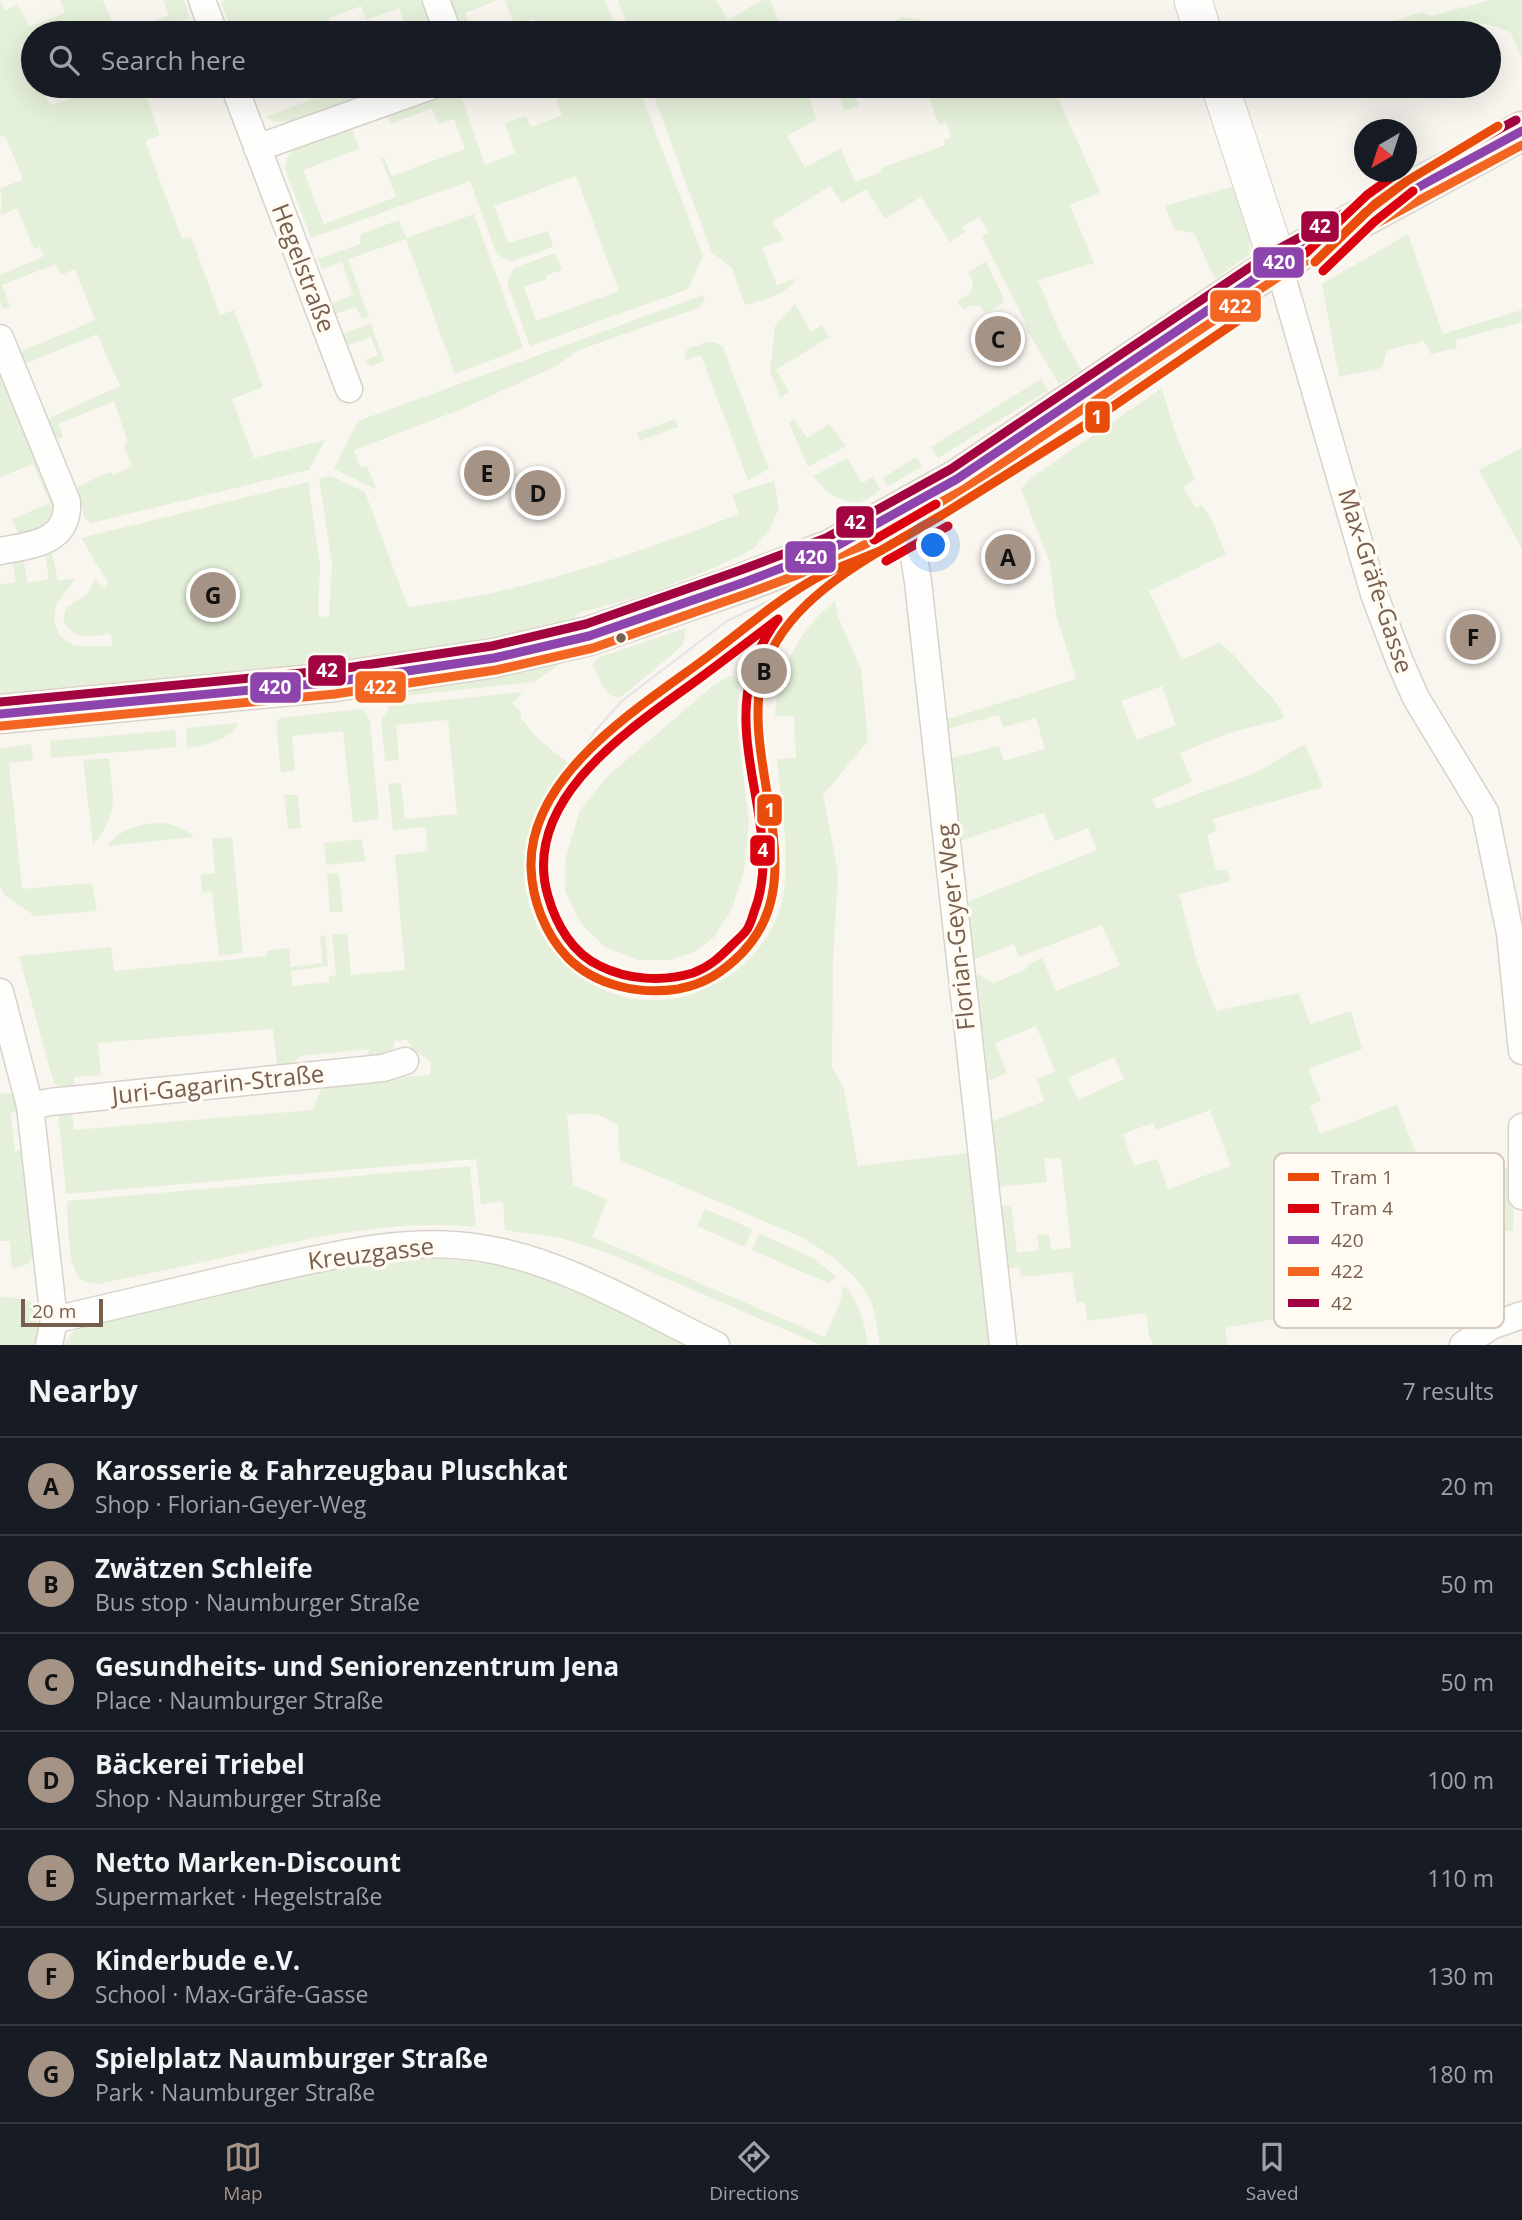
<!DOCTYPE html>
<meta charset="utf-8">
<style>
:root{--surface:#171b24;--page:#242831;--text:#f1f3f6;--muted:#9ea1a6;--line:#363941;--accent:#a59386}
body{margin:0;font-family:"Open Sans",sans-serif;background:var(--page);color:var(--text)}
.compass{position:absolute;left:1354px;top:119px;width:63px;height:63px;border-radius:50%;background:var(--surface);box-shadow:0 7px 28px #0002;rotate:219deg}
.scale{position:absolute;left:21px;bottom:18px;width:82px;box-sizing:border-box;padding-left:7px;border:4px solid #785e4d;border-top:0;font-size:19px;line-height:24px;white-space:nowrap;color:#785e4d;-webkit-text-stroke:5px #fffaf2;paint-order:stroke}
.you{position:absolute;left:934px;top:546px;width:24px;height:24px;margin:-18px;border:5px solid #fff;border-radius:50%;background:#1a73e8;box-shadow:0 0 0 10px #1a73e833}
.badge{display:grid;place-items:center;width:46px;height:46px;border-radius:50%;background:var(--accent);color:#111;font-size:23px;font-weight:700}
.pin{position:absolute;translate:-50% -50%;border:4px solid #fff;box-shadow:0 2px 7px #0006}
.list{margin:0;padding:0;list-style:none}
h2{display:flex;justify-content:space-between;align-items:center;height:91px;margin:0;padding:0 28px;font-size:30px}
h2 small{font-size:23px;font-weight:400;color:var(--muted)}
.list li{display:grid;grid-template-columns:46px 1fr auto;gap:21px;align-items:center;box-sizing:border-box;height:98px;padding:0 28px;border-top:2px solid var(--line)}
.list b{display:block;font-size:26px;white-space:nowrap}
.list p{margin:0;font-size:23px;white-space:nowrap;color:var(--muted)}
.list em{font-size:23px;font-style:normal;color:var(--muted)}
.icon{flex:none;width:38px;height:38px;fill:none;stroke:currentColor;stroke-width:2;stroke-linecap:round;stroke-linejoin:round}
.map{position:relative;flex:none;width:1522px;height:1345px;overflow:hidden}
.search{position:absolute;background:var(--surface);box-shadow:0 7px 28px #0002;left:21px;right:21px;top:21px;height:77px;display:flex;align-items:center;gap:18px;box-sizing:border-box;padding:0 24px;border-radius:38px;color:var(--muted);font-size:26px}
.sheet{height:777px;background:var(--surface)}
nav{display:flex;justify-content:space-around;align-items:center;box-sizing:border-box;height:98px;border-top:2px solid var(--line);background:var(--surface);font-size:19px;color:var(--muted)}
nav a{display:grid;justify-items:center;gap:4px}
nav .on{color:var(--accent)}
.map>svg:first-child{display:block}
.green{fill:#e5f0da;fill-rule:evenodd}
.lines{fill:none;stroke-linecap:round;stroke-linejoin:round}
.street-casing{stroke:#d8d2cc;stroke-width:29}
.secondary-casing{stroke:#d9d2ca;stroke-width:39}
.primary-casing{stroke:#dad1cc;stroke-width:41}
.street{stroke:#fefefd;stroke-width:26}
.secondary{stroke:#fefefd;stroke-width:37}
.primary{stroke:#f3efe7;stroke-width:38}
.tram{stroke:#e6e3e6;stroke-width:2}
.bus-1-casing{stroke:#fffaf2;stroke-width:14}
.bus-2-casing{stroke:#fffaf2;stroke-width:14}
.bus-3-casing{stroke:#fffaf2;stroke-width:14}
.bus-1{stroke:#8e44ad;stroke-width:9}
.bus-2{stroke:#f26522;stroke-width:9}
.bus-3{stroke:#a10440;stroke-width:9}
.tram-1-casing{stroke:#fffaf2;stroke-width:14}
.tram-2-casing{stroke:#fffaf2;stroke-width:14}
.tram-1{stroke:#e94c0a;stroke-width:9}
.tram-2{stroke:#da020e;stroke-width:9}
.bus-dot{fill:#785e4d;stroke:#fffaf2;stroke-width:2.5}
.labels{text-anchor:middle;stroke-width:7;stroke-linejoin:round;paint-order:stroke}
.street-label{font-size:24px;fill:#785e4d;stroke:#fffaf2}
.key{fill:#fffaf2;stroke:#d6cbc0;stroke-width:2}
.key-label{font-size:19px;fill:#785e4d}
.line-badge{stroke:#fffaf2;stroke-width:2.5}
.badge-label{font-size:19px;text-anchor:middle;font-weight:bold;fill:#fff}
</style>
<div class="map">
<svg width="1522" height="1345" viewBox="0 0 1522 1345">
<rect width="100%" height="100%" fill="#f9f5ef"/>
<path class="green" d="M0 0 5 10 18 4 29 27 65 13 60 0H103L117 33H33V75L31 76 33 86H38L51 105 112 86H143L160 135 145 141 182 239 191 237 220 315 234 310 263 387 232 399 254 458 325 440 309 470 91 523 84 518 82 504 76 487 110 472 114 475 132 466 124 446 127 440 114 401 59 424 63 436 60 439 55 436 47 419 120 386 97 334 25 364 20 352 95 320 75 269 61 275 56 264 2 285 10 306 3 309 0 302V275L44 256 40 247 34 249 17 208 0 216 2 201 0 189 23 179 5 136 0 137Z
M163 0H184L190 18 151 33H129L169 15Z
M225 0H424L436 33H408L399 8 366 20 361 6 329 18 334 33H233L221 2Z
M448 0H498L465 13 473 33H460Z
M505 0H605L618 33H539L534 19 514 25Z
M618 0H716L728 20 762 0H770L783 33H630Z
M1491 0H1522V59L1511 33C1476 16 1478 26 1444 33 1424 37 1395 33 1373 33L1372 29 1422 12 1431 16Z
M902 17 921 20 919 33H873Z
M254 86H273L276 93 259 99Z
M321 86H353L358 99 289 123 273 121 266 117 324 95Z
M551 86H638L703 256 688 289 530 346 507 283 514 268 555 253 562 270 547 275V279L524 287 536 321 619 291 576 176 494 206 508 243 548 231 553 247 512 261 497 255 470 181 311 238 285 169 287 157 294 148 351 125 359 149 303 170 324 224 396 197 381 159 384 158 392 176 465 149 454 119 438 124 432 108 390 124 386 113 458 87 485 165 515 153 505 123 526 116 531 127 562 115Z
M650 86H804L817 119 787 136 805 168 841 148 855 182 881 172V168L945 145 944 140 951 138 946 122 939 125 925 86H937L938 88 944 86H1066L1055 91 1100 192 1070 205 1094 263 1038 280 1059 331 1081 370 1059 384 1028 332 1025 321 982 237 989 232 979 217 962 227 965 232 950 242 921 197 885 219 866 189 842 203 830 186 772 222 784 240 762 248 777 285 797 278C786 296 764 299 745 305L732 268 712 253Z
M835 86H851L859 106 845 111Z
M1234 186 1251 241 1249 255 1215 279 1194 233 1174 229 1165 206Z
M474 214 523 348 455 374 406 239 348 259 369 317 362 319 356 307 335 314 331 304 353 295 342 262 322 269 318 259 360 244 361 234 399 220 406 238Z
M1408 234 1443 334 1522 310V322L1455 340 1457 348 1431 354 1424 341 1387 350 1382 368 1339 377 1322 284Z
M986 261 1005 302 985 313 980 306 972 305 964 309 957 302 971 292 973 281 968 272Z
M703 295 705 299 698 308 579 350 554 367 462 409 354 450 360 468 367 466 376 489 334 469 358 421Z
M795 304 811 332 822 325 829 337 776 370 789 392 780 398 770 371 775 326Z
M371 324 384 361 372 366 364 361 378 355 371 337 346 346 342 334Z
M708 342 716 343 723 347 769 469 748 480 701 355 686 360 684 354 689 348Z
M0 357 53 485 56 514 38 531 19 536 12 519 50 503 33 464 0 477Z
M1041 379 1048 390 938 458 931 447Z
M1162 388 1176 436 1195 479 1183 487 1196 508 1202 505 1212 520 1226 554 1149 591 1182 660 1219 643C1235 653 1242 666 1254 679 1267 693 1277 700 1285 718L1229 733 1180 753 1192 782 1152 799 1157 809 1255 773 1305 744 1323 787 1213 819 1217 831 1207 834 1216 871 1227 869 1230 881 1179 894 1197 962 1216 1011 1299 993 1310 1024 1351 1011 1362 1049 1308 1069 1321 1101 1310 1106 1320 1134 1397 1105 1416 1153 1423 1160 1431 1180 1401 1191 1393 1171 1365 1182 1374 1207 1366 1210 1374 1230 1469 1195 1468 1190 1476 1187 1473 1179 1514 1166 1513 1231 1474 1233 1475 1247 1423 1251 1424 1257 1401 1267 1412 1296 1385 1306 1384 1303 1368 1310 1366 1307 1318 1328 1313 1312 1225 1328 1228 1345H1154L1149 1336 1146 1313 1087 1321 1085 1302 1077 1303 1072 1272 1021 1277 1019 1267 1005 1269 998 1206 1011 1205 1017 1253 1039 1250 1037 1235 1049 1234 1051 1250 1071 1248 1061 1158 1044 1159 1047 1182 995 1187 988 1123 1044 1101 1037 1079 1055 1071 1036 1026 995 1043 1007 1073 983 1083 972 976 980 975 994 983 1025 970 1028 965 1042 958 1056 991 1120 966 1102 925 1019 957 1014 944 970 961 964 903 1097 850 1088 828 1055 841 1044 813 957 842 947 759 999 746 1004 761 1045 749 1036 718 1003 727 999 715 943 730 942 721 1076 679 1056 614 1050 563 1021 489 1031 478ZM1162 686 1176 725 1137 740 1121 701ZM1114 1057 1124 1079 1078 1100 1068 1078ZM1210 1110 1231 1166 1168 1189 1157 1159 1134 1166 1123 1134 1153 1123 1156 1130Z
M675 419 678 427 640 441 637 433Z
M794 419 807 438 829 424 846 446 808 467 789 423Z
M1522 448V549L1479 470Z
M916 457 922 466 888 487 883 478Z
M847 458 862 483 873 477 881 490C875 494 867 500 861 502 842 505 823 490 813 476Z
M331 476 365 492 408 607C524 593 630 556 739 514L732 494 774 481 779 508 770 529 753 549 716 567 645 595 578 613 571 623 406 655 0 698V585L16 582 12 559H23L28 583 49 579 45 555 52 553 58 581 76 578 56 605 54 621 60 636 75 646H112L111 634C88 636 76 642 63 620L66 608 88 593 95 579 103 588 109 582C97 568 91 553 81 538L308 482 320 564 318 616 329 617 332 563 319 479Z
M835 601 838 617 861 669 868 741 823 795 838 873 833 961 832 1067 844 1089 858 1166 969 1153 996 1345H880C877 1329 876 1310 868 1296 853 1270 826 1251 801 1237L620 1160 618 1126C602 1113 587 1112 567 1115L573 1185 607 1200 592 1237 825 1337 841 1300 842 1289 845 1286C859 1303 865 1323 868 1345H821L608 1253 561 1238 505 1230 503 1202 481 1204 476 1159 66 1194 58 1111 71 1105 74 1130 313 1110 323 1084 430 1075 431 1062 411 1047 407 1040 395 1041 391 1056 358 1069 370 1049 300 1056 283 1076 278 1074 273 1029 98 1043 101 1075 74 1077 75 1090 54 1084 19 956 111 947 114 971 267 956V951L289 948 291 967 323 963 320 936 325 935 328 966 291 971 293 986 329 982V976L336 975 332 935 347 933 351 975 405 970 395 855 428 851 425 827 393 830 388 784 401 783 405 819 457 814 448 720 396 725 399 760 385 761 381 721 390 706 523 692 512 703 522 714 520 717 537 738 568 763C557 781 543 799 535 818 495 910 572 1013 672 999 687 997 703 990 717 983 747 967 770 941 780 908 793 864 781 805 777 759L796 758 794 716H775C778 670 800 629 835 601Z
M686 628 683 645 621 697C605 700 599 676 592 664L600 657Z
M572 656 534 682 384 698 383 690Z
M734 676 739 682 737 723 749 823 744 870 732 909 714 937 694 952 670 960H637L605 947 581 924 565 891V861L580 810 609 775 714 685 727 677Z
M362 709 368 716 370 722 379 819 353 823 343 731 292 736 295 771 281 772 276 723 280 718Z
M238 723C231 740 204 745 187 748L186 728Z
M175 730 177 747 51 758 50 741Z
M31 744 33 760 9 763 22 889 92 883 97 911 35 916 3 894 0 885V749Z
M109 758C113 798 120 811 93 845L83 760Z
M284 795H298L301 828 288 829Z
M163 823C176 825 184 828 194 837L107 846C123 827 139 824 163 823Z
M232 837 243 953 219 956 212 892 202 893 201 875 215 873 212 839Z
M362 839 365 861 326 865 324 843Z
M339 873 343 912H330L327 874Z
M9 1093 19 1101 20 1112 11 1113 15 1151 25 1150 34 1255C29 1265 23 1267 12 1268L10 1241H0V1094Z
M470 1166 476 1227C395 1219 317 1237 239 1254 192 1265 145 1274 98 1284 92 1283 86 1283 81 1279 67 1268 68 1219 67 1201Z
M705 1209 752 1229 745 1247 697 1226Z
M759 1233 815 1259 836 1277 828 1283 752 1250Z
M407 1257C443 1259 478 1261 513 1269 576 1282 633 1317 690 1345H63L73 1332 89 1323 340 1266Z
M0 1296 31 1301 38 1325 36 1345H0Z"/>
<g class="lines">
<defs>
<path id="street" d="M202 0 214 33
M436 0 448 33
M234 86 349 389
M257 148 431 86
M1278 263 1374 594 1400 662 1416 698 1485 812 1510 933 1522 1051
M0 338 67 502C69 543 31 545 0 551
M899 511 910 532 918 582 1003 1345
M0 992 30 1106 54 1320 49 1345
M30 1106 50 1102 383 1068 405 1061
M1522 1127V1196
M54 1320C118 1305 181 1290 245 1275 322 1258 402 1235 481 1248 564 1261 641 1309 716 1345
M1463 1345 1491 1326 1522 1315"/>
<path id="secondary" d="M1193 0 1203 33
M1220 86 1278 263"/>
<path id="primary" d="M0 714 334 682 494 658 589 636 745 582 831 549 957 479 1278 263 1522 131"/>
</defs>
<use href="#street" class="street-casing"/>
<use href="#secondary" class="secondary-casing"/>
<use href="#primary" class="primary-casing"/>
<use href="#street" class="street"/>
<use href="#secondary" class="secondary"/>
<use href="#primary" class="primary"/>
<path class="tram" d="M563 780 595 731 623 700 727 621 812 580"/>
<defs>
<path id="bus-1" d="M0 714 334 682 494 658 589 636 745 582 831 549 957 479 1278 263 1522 131"/>
<path id="bus-2" d="M1 726 335 694 496 670 593 648 749 593 837 560 963 490 1284 273 1522 145"/>
<path id="bus-3" d="M0 702 333 670 492 646 586 624 741 570 826 538 951 469 1271 253 1516 120"/>
</defs>
<use href="#bus-1" class="bus-1-casing"/>
<use href="#bus-2" class="bus-2-casing"/>
<use href="#bus-3" class="bus-3-casing"/>
<use href="#bus-1" class="bus-1"/>
<use href="#bus-2" class="bus-2"/>
<use href="#bus-3" class="bus-3"/>
<defs>
<path id="tram-1" d="M1407 181 1498 126
M1407 181 1498 126
M1315 262 1375 204 1407 181
M1315 262 1366 212 1407 181
M942 515 1099 416 1249 313
M942 515 1080 429 1249 313
M880 551C831 580 773 621 761 681 743 770 814 879 742 953 723 972 705 984 678 989 640 995 596 986 568 958 545 934 532 900 531 867 529 772 644 705 710 655 743 630 775 602 811 581 833 568 857 561 880 551Z
M880 551 942 515
M880 551 942 515"/>
<path id="tram-2" d="M1306 253 1367 195 1399 172
M1323 271 1374 222 1413 191
M874 540 936 504
M886 561 948 526
M778 619C755 649 745 685 746 723 747 785 778 852 754 912 752 918 750 926 746 931 742 936 736 941 731 946 719 958 709 967 693 973 662 982 628 980 600 966 572 953 556 924 548 896 520 801 628 730 693 683 722 662 750 640 778 619Z"/>
</defs>
<use href="#tram-1" class="tram-1-casing"/>
<use href="#tram-2" class="tram-2-casing"/>
<use href="#tram-1" class="tram-1"/>
<use href="#tram-2" class="tram-2"/>
</g>
<circle class="bus-dot" cx="621" cy="638" r="6"/>
<g class="labels">
<g class="street-label">
<text transform="translate(303 268) rotate(69)" y="8">Hegelstraße</text>
<text transform="translate(1375 581) rotate(72)" y="8">Max-Gräfe-Gasse</text>
<text transform="translate(956 927) rotate(-96)" y="8">Florian-Geyer-Weg</text>
<text transform="translate(218 1085) rotate(-6)" y="8">Juri-Gagarin-Straße</text>
<text transform="translate(371 1254) rotate(-7)" y="8">Kreuzgasse</text>
</g>
</g>
<rect x="1274" y="1153" width="230" height="175" rx="10" class="key"/>
<rect x="1288" y="1173" width="31" height="8" fill="#e94c0a"/>
<rect x="1288" y="1204" width="31" height="9" fill="#da020e"/>
<rect x="1288" y="1236" width="31" height="8" fill="#8e44ad"/>
<rect x="1288" y="1267" width="31" height="9" fill="#f26522"/>
<rect x="1288" y="1299" width="31" height="8" fill="#a10440"/>
<g class="key-label">
<text x="1331" y="1184">Tram 1</text>
<text x="1331" y="1215">Tram 4</text>
<text x="1331" y="1247">420</text>
<text x="1331" y="1278">422</text>
<text x="1331" y="1310">42</text>
</g>
<g class="line-badge">
<rect x="1300" y="210" width="40" height="33" rx="7" fill="#a10440"/>
<rect x="1252" y="246" width="53" height="33" rx="7" fill="#8e44ad"/>
<rect x="1209" y="289" width="53" height="34" rx="7" fill="#f26522"/>
<rect x="1084" y="400" width="27" height="34" rx="7" fill="#e94c0a"/>
<rect x="835" y="505" width="40" height="34" rx="7" fill="#a10440"/>
<rect x="784" y="540" width="53" height="34" rx="7" fill="#8e44ad"/>
<rect x="307" y="654" width="40" height="33" rx="7" fill="#a10440"/>
<rect x="354" y="670" width="53" height="34" rx="7" fill="#f26522"/>
<rect x="249" y="671" width="53" height="33" rx="7" fill="#8e44ad"/>
<rect x="756" y="793" width="27" height="34" rx="7" fill="#e94c0a"/>
<rect x="749" y="834" width="27" height="33" rx="7" fill="#da020e"/>
</g>
<g class="badge-label">
<text x="1320" y="233">42</text>
<text x="1279" y="269">420</text>
<text x="1235" y="313">422</text>
<text x="1097" y="424">1</text>
<text x="855" y="529">42</text>
<text x="811" y="564">420</text>
<text x="327" y="677">42</text>
<text x="380" y="694">422</text>
<text x="275" y="694">420</text>
<text x="770" y="817">1</text>
<text x="763" y="857">4</text>
</g>
</svg>
<svg class="compass" viewBox="-18 -18 36 36"><path d="M0-13l5 13h-10z" fill="#e53935"/><path d="M0 13l5-13h-10z" fill="#9ea1a6"/></svg>
<div class="scale">20 m</div>
<div class="you"></div>
<div class="pin badge" style="left:1008px;top:557px">A</div>
<div class="pin badge" style="left:764px;top:671px">B</div>
<div class="pin badge" style="left:998px;top:339px">C</div>
<div class="pin badge" style="left:538px;top:493px">D</div>
<div class="pin badge" style="left:487px;top:473px">E</div>
<div class="pin badge" style="left:1473px;top:637px">F</div>
<div class="pin badge" style="left:213px;top:595px">G</div>
<div class="search"><svg class="icon" aria-label="search" viewBox="0 0 24 24"><circle cx="10" cy="10" r="6"/><path d="M15 15l6 6"/></svg>Search here</div>
</div>
<section class="sheet">
<h2>Nearby<small>7 results</small></h2>
<ul class="list">
<li><span class="badge">A</span><div><b>Karosserie &amp; Fahrzeugbau Pluschkat</b><p>Shop · Florian-Geyer-Weg</p></div><em>20 m</em></li>
<li><span class="badge">B</span><div><b>Zwätzen Schleife</b><p>Bus stop · Naumburger Straße</p></div><em>50 m</em></li>
<li><span class="badge">C</span><div><b>Gesundheits- und Seniorenzentrum Jena</b><p>Place · Naumburger Straße</p></div><em>50 m</em></li>
<li><span class="badge">D</span><div><b>Bäckerei Triebel</b><p>Shop · Naumburger Straße</p></div><em>100 m</em></li>
<li><span class="badge">E</span><div><b>Netto Marken-Discount</b><p>Supermarket · Hegelstraße</p></div><em>110 m</em></li>
<li><span class="badge">F</span><div><b>Kinderbude e.V.</b><p>School · Max-Gräfe-Gasse</p></div><em>130 m</em></li>
<li><span class="badge">G</span><div><b>Spielplatz Naumburger Straße</b><p>Park · Naumburger Straße</p></div><em>180 m</em></li>
</ul>
</section>
<nav>
<a class="on"><svg class="icon" aria-label="map" viewBox="0 0 24 24"><path d="M3 6l6-2 6 2 6-2v14l-6 2-6-2-6 2zM9 4v14M15 6v14"/></svg>Map</a>
<a><svg class="icon" aria-label="directions" viewBox="0 0 24 24"><path d="M12 3l9 9-9 9-9-9zM9 14v-3h6M13 9l2 2-2 2"/></svg>Directions</a>
<a><svg class="icon" aria-label="saved" viewBox="0 0 24 24"><path d="M7 4h10v16l-5-4-5 4z"/></svg>Saved</a>
</nav>
